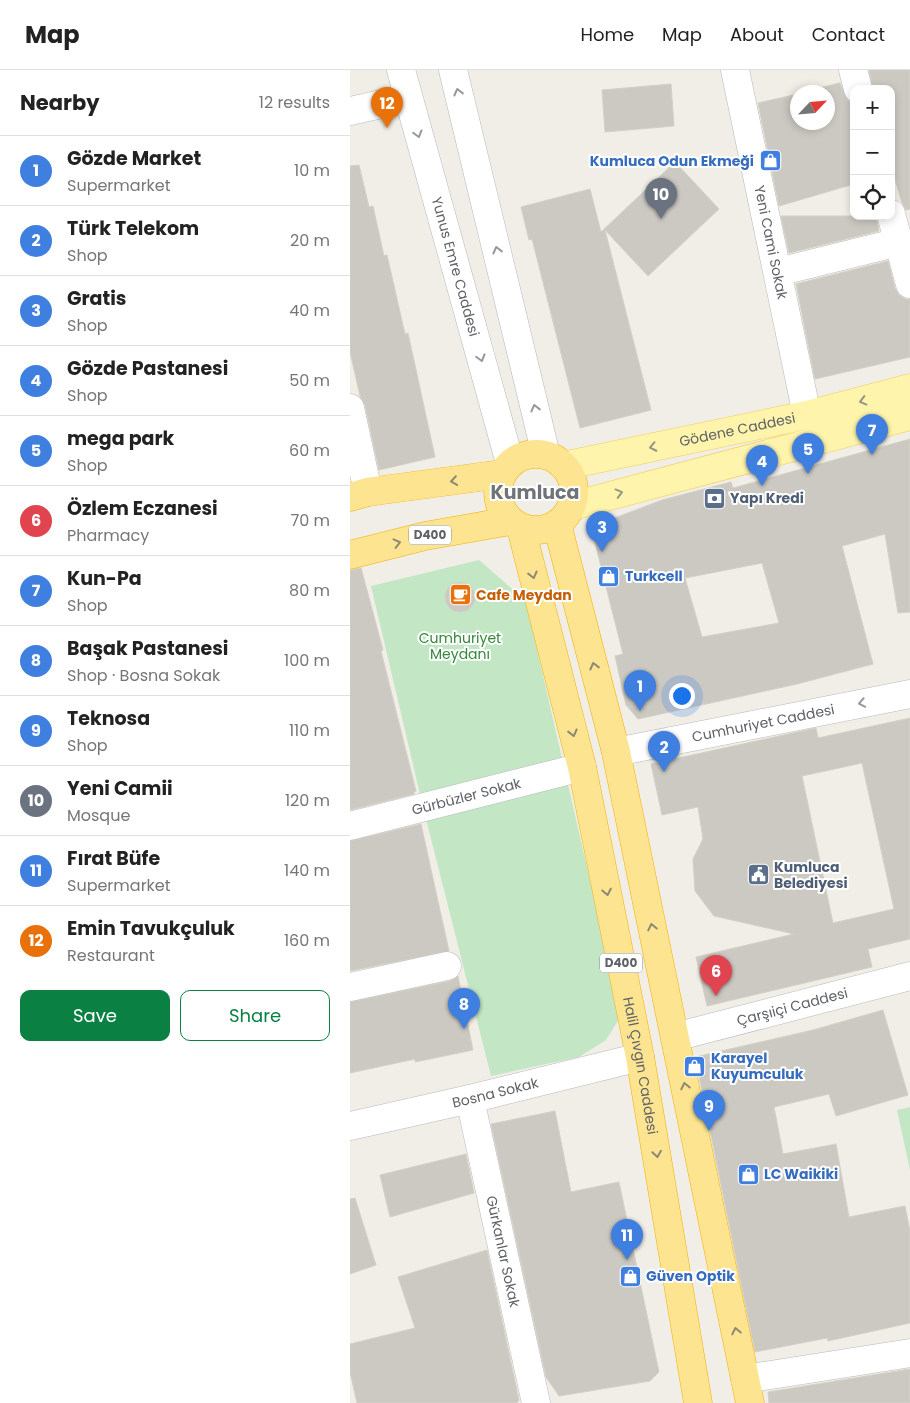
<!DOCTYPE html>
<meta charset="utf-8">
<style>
:root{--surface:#fff;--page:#f2f2f2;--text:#222;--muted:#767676;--line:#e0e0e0;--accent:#0b8043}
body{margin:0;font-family:Poppins,sans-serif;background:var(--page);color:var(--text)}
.controls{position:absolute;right:15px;top:15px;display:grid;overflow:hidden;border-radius:10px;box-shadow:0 2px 8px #0003}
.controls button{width:45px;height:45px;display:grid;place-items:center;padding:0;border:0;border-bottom:1px solid var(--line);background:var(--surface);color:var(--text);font:25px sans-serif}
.compass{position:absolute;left:440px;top:15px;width:45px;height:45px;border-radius:50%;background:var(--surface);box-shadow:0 2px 8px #0003;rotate:64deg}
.you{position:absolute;left:331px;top:625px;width:18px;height:18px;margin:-12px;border:4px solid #fff;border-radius:50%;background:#1a73e8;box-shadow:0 0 0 8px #1a73e833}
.badge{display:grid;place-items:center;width:32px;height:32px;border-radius:50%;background:var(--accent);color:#fff;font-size:16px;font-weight:700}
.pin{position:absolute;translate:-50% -41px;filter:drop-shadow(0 1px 2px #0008)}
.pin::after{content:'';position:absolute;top:26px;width:18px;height:15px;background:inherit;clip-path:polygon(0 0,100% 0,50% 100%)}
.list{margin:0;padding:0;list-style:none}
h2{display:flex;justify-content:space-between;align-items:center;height:65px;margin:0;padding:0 20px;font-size:21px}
h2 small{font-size:16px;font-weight:400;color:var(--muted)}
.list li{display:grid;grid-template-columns:32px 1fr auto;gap:15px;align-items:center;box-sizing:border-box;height:70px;padding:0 20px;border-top:1px solid var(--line)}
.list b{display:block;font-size:19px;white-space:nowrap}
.list p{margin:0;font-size:16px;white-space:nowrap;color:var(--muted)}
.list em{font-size:16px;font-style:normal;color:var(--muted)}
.actions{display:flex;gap:10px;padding:15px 20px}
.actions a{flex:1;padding:11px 0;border:1px solid var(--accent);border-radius:10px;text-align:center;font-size:18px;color:var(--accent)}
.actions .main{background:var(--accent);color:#fff}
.icon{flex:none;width:28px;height:28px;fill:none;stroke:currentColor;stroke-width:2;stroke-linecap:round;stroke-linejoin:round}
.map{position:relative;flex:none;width:560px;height:1333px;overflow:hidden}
header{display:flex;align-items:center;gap:30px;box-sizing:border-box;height:70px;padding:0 25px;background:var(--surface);border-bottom:1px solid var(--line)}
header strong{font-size:24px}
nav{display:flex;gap:28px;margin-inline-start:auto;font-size:18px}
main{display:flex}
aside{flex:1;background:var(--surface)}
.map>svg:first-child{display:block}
.green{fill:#c3e7c4}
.building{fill:#ccc9c3;stroke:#d5d0c5;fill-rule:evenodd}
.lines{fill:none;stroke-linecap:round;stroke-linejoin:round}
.minor-casing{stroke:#b7b9bd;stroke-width:29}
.major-casing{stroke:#f2cc5d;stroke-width:29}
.highway-casing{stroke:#f6af00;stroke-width:29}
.minor{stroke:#fff;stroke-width:28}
.major{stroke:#fff4ac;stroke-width:28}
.highway{stroke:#fde490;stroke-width:28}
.oneway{stroke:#96999c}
.oneway2{stroke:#96957f}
.oneway3{stroke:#8e8973}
.labels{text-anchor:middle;stroke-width:4;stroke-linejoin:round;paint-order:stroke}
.shield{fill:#fff;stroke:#8e9195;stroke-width:1}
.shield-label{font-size:12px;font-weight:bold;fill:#5e6267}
.shop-label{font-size:14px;font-weight:bold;fill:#366cbe;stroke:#fff;text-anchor:start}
.street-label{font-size:14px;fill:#5e6267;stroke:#fff}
.service-label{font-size:14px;font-weight:bold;fill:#4e5e75;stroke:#fff;text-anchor:start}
.food-label{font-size:14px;font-weight:bold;fill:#c56008;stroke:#fff;text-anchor:start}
.park-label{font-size:14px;fill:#35863b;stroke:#fff}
.district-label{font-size:19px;font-weight:bold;fill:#6f7479;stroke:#fff}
</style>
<header>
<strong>Map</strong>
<nav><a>Home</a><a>Map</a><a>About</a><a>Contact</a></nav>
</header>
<main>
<aside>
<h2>Nearby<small>12 results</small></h2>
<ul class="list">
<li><span class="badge" style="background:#3f7fe0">1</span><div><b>Gözde Market</b><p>Supermarket</p></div><em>10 m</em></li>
<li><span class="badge" style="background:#3f7fe0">2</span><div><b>Türk Telekom</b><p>Shop</p></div><em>20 m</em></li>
<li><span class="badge" style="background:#3f7fe0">3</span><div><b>Gratis</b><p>Shop</p></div><em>40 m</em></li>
<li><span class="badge" style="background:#3f7fe0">4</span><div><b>Gözde Pastanesi</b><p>Shop</p></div><em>50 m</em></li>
<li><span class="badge" style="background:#3f7fe0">5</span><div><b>mega park</b><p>Shop</p></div><em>60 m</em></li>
<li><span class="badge" style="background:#e0444e">6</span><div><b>Özlem Eczanesi</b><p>Pharmacy</p></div><em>70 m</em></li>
<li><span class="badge" style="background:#3f7fe0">7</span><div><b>Kun-Pa</b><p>Shop</p></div><em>80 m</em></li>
<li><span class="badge" style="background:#3f7fe0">8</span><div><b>Başak Pastanesi</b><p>Shop · Bosna Sokak</p></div><em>100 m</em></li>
<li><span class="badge" style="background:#3f7fe0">9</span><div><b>Teknosa</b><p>Shop</p></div><em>110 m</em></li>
<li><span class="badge" style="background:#6b7280">10</span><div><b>Yeni Camii</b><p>Mosque</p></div><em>120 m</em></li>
<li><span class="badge" style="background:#3f7fe0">11</span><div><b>Fırat Büfe</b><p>Supermarket</p></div><em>140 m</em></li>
<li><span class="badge" style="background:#e8710a">12</span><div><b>Emin Tavukçuluk</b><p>Restaurant</p></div><em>160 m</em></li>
</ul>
<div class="actions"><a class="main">Save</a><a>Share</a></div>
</aside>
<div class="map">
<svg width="560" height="1333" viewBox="0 0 560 1333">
<rect width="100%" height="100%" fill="#f0eee6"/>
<path class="green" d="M129 490 176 531 271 946 256 970 229 987 141 1006 74 741 21 516Z
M560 1037V1100L547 1040Z"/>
<path class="building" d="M519 0H560V139L556 140 552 133 541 96V19H523Z
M490 13 497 30 504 34V114L429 136 408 33 448 24V52H478V22H452Z
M321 14 324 56 255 62 252 20Z
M325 92 369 139 298 206 255 160 301 340 230 358 182 169 179 170 171 137 240 119 251 162Z
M9 95 19 137 23 136 34 186 37 185 55 264 58 263 85 387 29 400 15 335 10 326 0 282V96Z
M431 146H526L529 161 439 183Z
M538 191 545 218 549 225 556 229H560V287L465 309 446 214Z
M560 369V542L548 543 535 464 492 476 523 594 447 614 288 649 276 635 265 586 273 584 241 457 312 430 381 412 383 418ZM412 493 429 553 352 567 335 508Z
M11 498 33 580 31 581 66 721 64 722V724L0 740V500Z
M95 527a15 15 0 1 1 30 0a15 15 0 1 1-30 0Z
M560 648V869L518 879 522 897 357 936 346 887 444 864 364 846 345 821 343 789 353 769 348 737 312 745 301 694 466 658 468 668ZM512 693 544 839 483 853 452 706Z
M71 754 99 881 0 901V771Z
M108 906 123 980 65 992V989L0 1003V932L100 911Z
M533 940 558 1025 486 1046 479 1024 424 1037 433 1084 486 1074 499 1147 555 1136 560 1161V1253L478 1271 477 1268 405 1282 345 987 463 960Z
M205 1041 221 1122 269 1112 309 1302 300 1311 209 1326 196 1307 141 1054Z
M116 1084 124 1123 40 1147 30 1105Z
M5 1128 26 1195 0 1204V1129Z
M137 1180 169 1330 167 1333H7L0 1302V1274L65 1258 48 1207Z
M560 1299V1333H419L418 1322Z"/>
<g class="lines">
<defs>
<g id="minor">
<path id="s1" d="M51 0 160 393"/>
<path d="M103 0 196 385"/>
<path id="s2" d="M385 0 457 345"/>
<path d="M503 0 508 19"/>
<path d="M0 41 58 28"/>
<path d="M541 144 560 214"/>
<path d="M428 202 549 172"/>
<path d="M0 338 18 422"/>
<path id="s3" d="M266 682 560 624"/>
<path id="s4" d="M0 756 232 697"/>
<path d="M0 917 97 896"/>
<path id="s5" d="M325 967 560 906"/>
<path id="s6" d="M120 1029 186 1333"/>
<path id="s7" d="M0 1056 120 1029 290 987"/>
<path d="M395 1309 560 1283"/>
</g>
<g id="major">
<path id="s8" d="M213 396 457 345 560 318"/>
<path d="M222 436 560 346"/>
</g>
<g id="highway">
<circle cx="186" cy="422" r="38"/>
<path d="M0 427 18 422 152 404"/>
<path d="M207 454 266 682 400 1333"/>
<path id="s9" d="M171 458 232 697 290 987 348 1333"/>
<path d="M0 485 75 466 160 451"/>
</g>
</defs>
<use href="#minor" class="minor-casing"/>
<use href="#major" class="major-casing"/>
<use href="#highway" class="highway-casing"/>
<use href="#minor" class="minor"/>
<use href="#major" class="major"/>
<use href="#highway" class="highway"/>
</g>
<defs><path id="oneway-chevron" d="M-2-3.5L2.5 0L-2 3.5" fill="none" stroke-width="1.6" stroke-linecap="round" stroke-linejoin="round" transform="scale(1.25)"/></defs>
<g class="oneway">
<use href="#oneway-chevron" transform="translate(108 22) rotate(-104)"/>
<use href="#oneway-chevron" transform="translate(68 64) rotate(74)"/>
<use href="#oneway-chevron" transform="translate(147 180) rotate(-104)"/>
<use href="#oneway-chevron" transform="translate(131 288) rotate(74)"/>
<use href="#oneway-chevron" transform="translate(185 338) rotate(-104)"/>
<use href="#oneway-chevron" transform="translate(512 633) rotate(169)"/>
</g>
<g class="oneway2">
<use href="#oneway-chevron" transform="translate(513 331) rotate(165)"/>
<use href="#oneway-chevron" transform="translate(303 377) rotate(168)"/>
<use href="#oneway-chevron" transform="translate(269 423) rotate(-15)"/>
</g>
<g class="oneway3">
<use href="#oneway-chevron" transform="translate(104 411) rotate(172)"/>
<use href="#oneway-chevron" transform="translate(47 473) rotate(-14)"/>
<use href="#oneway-chevron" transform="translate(183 505) rotate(76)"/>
<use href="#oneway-chevron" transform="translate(244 596) rotate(-104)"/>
<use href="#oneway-chevron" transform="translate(223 663) rotate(76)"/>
<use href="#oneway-chevron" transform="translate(257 822) rotate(79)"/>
<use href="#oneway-chevron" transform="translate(302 857) rotate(-102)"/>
<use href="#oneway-chevron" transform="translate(335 1016) rotate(-102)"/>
<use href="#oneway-chevron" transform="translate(307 1084) rotate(81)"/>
<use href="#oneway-chevron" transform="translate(386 1261) rotate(-102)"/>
</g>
<defs>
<symbol id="shop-square" viewBox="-11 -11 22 22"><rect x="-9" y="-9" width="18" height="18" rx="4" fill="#3f7fe0" stroke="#fff"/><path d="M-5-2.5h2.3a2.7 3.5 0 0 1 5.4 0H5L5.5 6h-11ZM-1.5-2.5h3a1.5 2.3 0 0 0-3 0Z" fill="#fff"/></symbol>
<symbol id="bank-square" viewBox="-11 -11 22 22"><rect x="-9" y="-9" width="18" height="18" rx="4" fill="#5c6f8a" stroke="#fff"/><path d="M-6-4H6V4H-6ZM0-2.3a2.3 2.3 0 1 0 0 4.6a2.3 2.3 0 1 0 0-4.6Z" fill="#fff"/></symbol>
<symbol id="cafe-square" viewBox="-11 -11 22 22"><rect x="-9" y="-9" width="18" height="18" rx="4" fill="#e8710a" stroke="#fff"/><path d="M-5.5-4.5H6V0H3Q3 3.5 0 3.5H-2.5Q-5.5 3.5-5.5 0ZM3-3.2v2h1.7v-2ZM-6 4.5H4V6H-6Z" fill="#fff"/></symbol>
<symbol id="civic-square" viewBox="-11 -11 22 22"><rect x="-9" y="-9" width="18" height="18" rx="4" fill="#5c6f8a" stroke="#fff"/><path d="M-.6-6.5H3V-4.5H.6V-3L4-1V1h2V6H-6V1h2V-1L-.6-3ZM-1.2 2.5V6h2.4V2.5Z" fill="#fff"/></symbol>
</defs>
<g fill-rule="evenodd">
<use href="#shop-square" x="408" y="78" width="25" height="25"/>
<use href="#bank-square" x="352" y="416" width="25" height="25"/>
<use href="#shop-square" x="246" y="494" width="25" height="25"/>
<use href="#cafe-square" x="98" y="512" width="25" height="25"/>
<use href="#civic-square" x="396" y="792" width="25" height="25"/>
<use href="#shop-square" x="332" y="984" width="25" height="25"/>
<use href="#shop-square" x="386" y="1092" width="25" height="25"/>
<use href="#shop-square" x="268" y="1194" width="25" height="25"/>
</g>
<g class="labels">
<g class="shield">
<rect x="59" y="455.5" width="42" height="19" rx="4"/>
<rect x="250" y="883.5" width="42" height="19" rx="4"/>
</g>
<g class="shield-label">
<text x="80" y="469">D400</text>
<text x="271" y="897">D400</text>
</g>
<g class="shop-label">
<text x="404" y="96" text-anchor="end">Kumluca Odun Ekmeği</text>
<text x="275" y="511">Turkcell</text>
<text x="361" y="993">Karayel<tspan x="361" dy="16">Kuyumculuk</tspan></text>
<text x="414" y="1109">LC Waikiki</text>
<text x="296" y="1211">Güven Optik</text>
</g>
<g class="street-label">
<text dy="5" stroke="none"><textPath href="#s2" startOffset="176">Yeni Cami Sokak</textPath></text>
<text dy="5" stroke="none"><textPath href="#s1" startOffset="204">Yunus Emre Caddesi</textPath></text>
<text dy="5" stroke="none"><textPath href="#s8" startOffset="178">Gödene Caddesi</textPath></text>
<text dy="5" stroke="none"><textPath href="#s3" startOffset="150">Cumhuriyet Caddesi</textPath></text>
<text dy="5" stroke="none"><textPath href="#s4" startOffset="120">Gürbüzler Sokak</textPath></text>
<text dy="5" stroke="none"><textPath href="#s5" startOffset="121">Çarşıiçi Caddesi</textPath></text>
<text dy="5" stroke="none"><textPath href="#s9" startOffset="551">Halil Çıvgın Caddesi</textPath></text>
<text dy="5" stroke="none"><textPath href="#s7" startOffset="149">Bosna Sokak</textPath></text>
<text dy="5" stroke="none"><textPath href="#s6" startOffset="156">Gürkanlar Sokak</textPath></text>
</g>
<g class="service-label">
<text x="380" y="433">Yapı Kredi</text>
<text x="424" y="802">Kumluca<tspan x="424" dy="16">Belediyesi</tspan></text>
</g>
<g class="food-label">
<text x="126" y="530">Cafe Meydan</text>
</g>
<g class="park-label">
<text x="110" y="573">Cumhuriyet<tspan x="110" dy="16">Meydanı</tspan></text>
</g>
<g class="district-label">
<text x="185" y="429">Kumluca</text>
</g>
</g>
</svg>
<div class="controls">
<button>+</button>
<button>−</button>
<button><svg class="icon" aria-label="locate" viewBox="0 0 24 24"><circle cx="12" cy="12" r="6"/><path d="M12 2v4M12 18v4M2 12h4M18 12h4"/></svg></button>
</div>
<svg class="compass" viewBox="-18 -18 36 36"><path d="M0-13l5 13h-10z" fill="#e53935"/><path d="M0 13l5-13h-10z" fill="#767676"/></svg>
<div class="you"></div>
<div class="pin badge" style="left:290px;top:641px;background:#3f7fe0">1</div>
<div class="pin badge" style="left:314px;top:702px;background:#3f7fe0">2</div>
<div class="pin badge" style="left:252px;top:482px;background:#3f7fe0">3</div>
<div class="pin badge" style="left:412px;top:416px;background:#3f7fe0">4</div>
<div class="pin badge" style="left:458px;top:404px;background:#3f7fe0">5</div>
<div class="pin badge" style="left:366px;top:926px;background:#e0444e">6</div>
<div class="pin badge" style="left:522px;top:385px;background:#3f7fe0">7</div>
<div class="pin badge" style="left:114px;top:959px;background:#3f7fe0">8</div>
<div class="pin badge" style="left:359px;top:1061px;background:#3f7fe0">9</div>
<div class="pin badge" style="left:311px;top:149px;background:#6b7280">10</div>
<div class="pin badge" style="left:277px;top:1190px;background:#3f7fe0">11</div>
<div class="pin badge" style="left:37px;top:58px;background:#e8710a">12</div>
</div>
</main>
